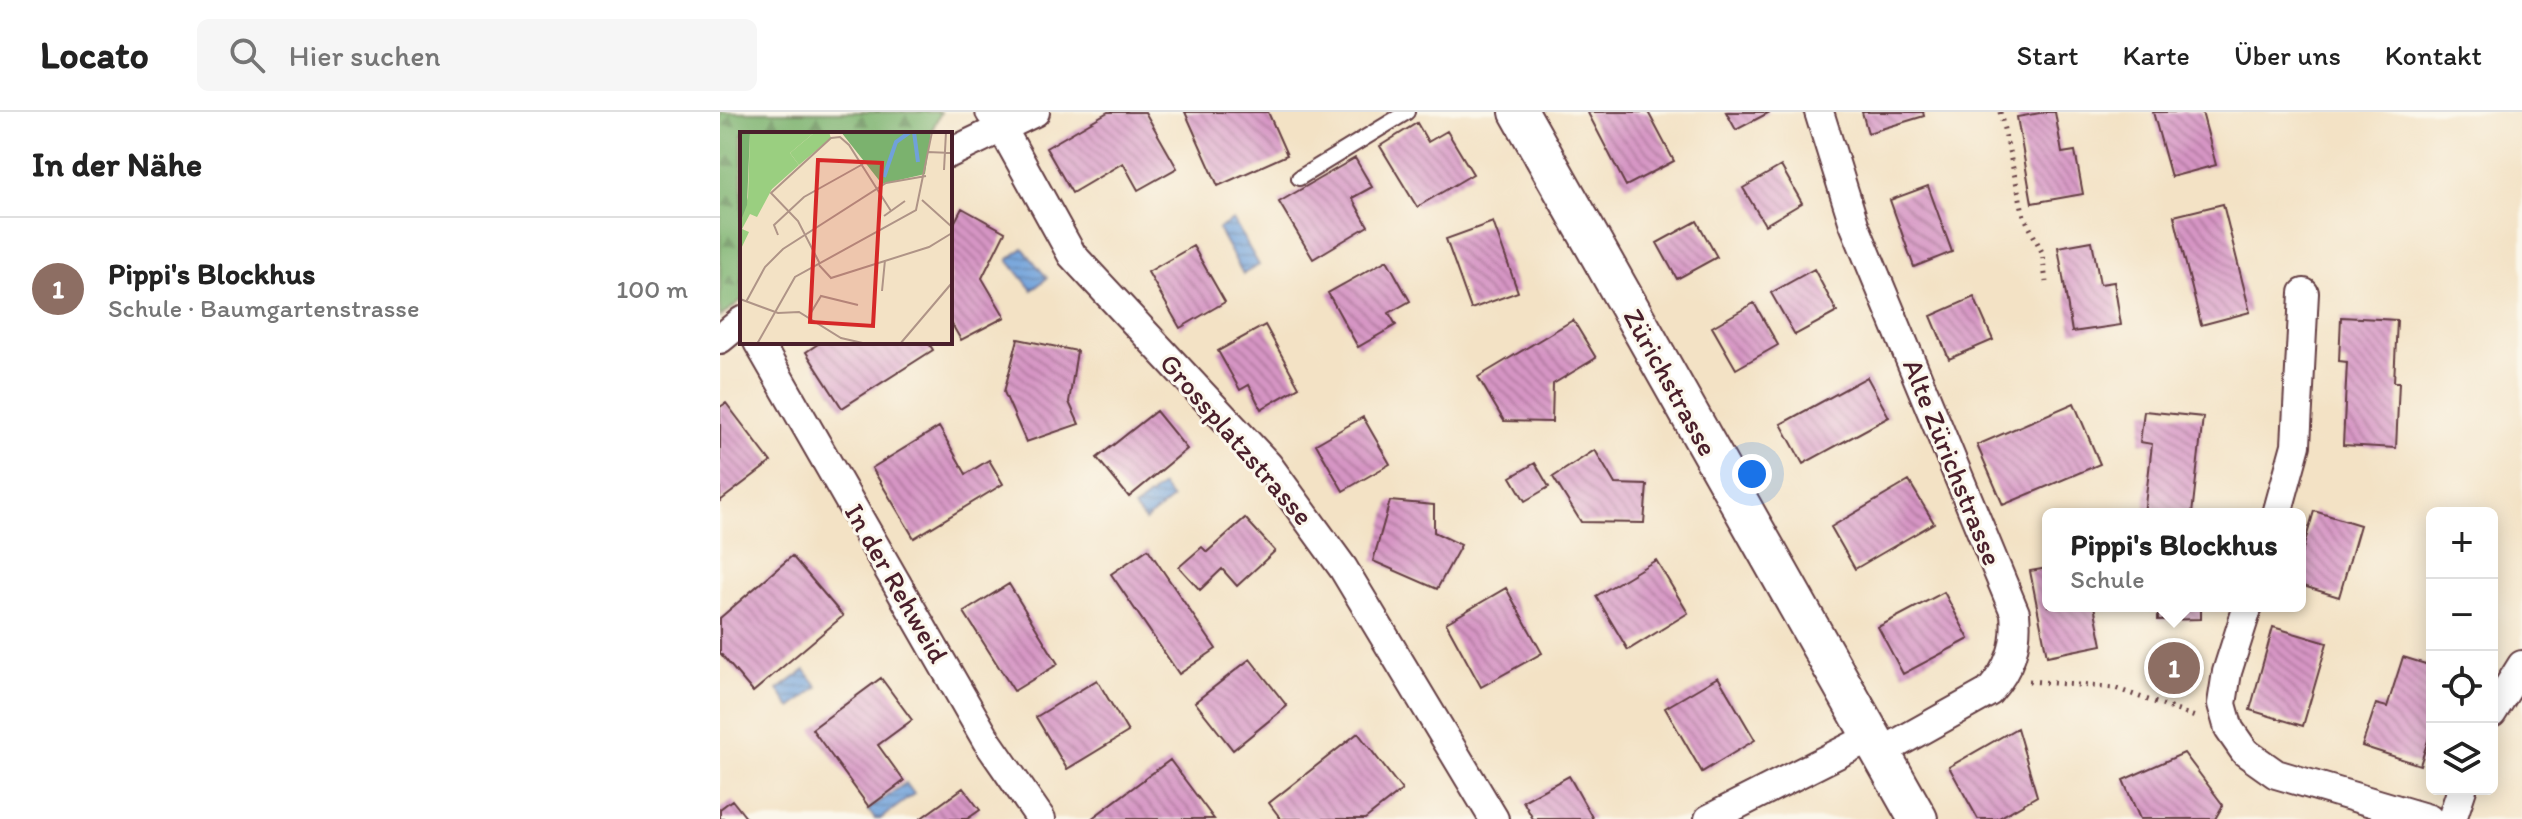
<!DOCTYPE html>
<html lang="de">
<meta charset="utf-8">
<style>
:root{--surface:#fff;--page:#f6f6f6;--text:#222;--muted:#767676;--line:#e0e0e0;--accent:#1a73e8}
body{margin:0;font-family:Itim,sans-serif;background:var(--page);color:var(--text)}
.controls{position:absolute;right:24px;bottom:24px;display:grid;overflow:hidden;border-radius:12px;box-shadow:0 4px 20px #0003}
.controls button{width:72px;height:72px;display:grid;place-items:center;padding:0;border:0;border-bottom:2px solid var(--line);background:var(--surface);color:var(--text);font:40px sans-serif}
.you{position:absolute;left:1032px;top:362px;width:28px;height:28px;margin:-20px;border:6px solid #fff;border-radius:50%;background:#1a73e8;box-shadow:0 0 0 12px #1a73e833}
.badge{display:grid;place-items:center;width:52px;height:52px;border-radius:50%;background:var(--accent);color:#fff;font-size:26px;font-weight:700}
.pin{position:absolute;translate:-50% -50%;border:4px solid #fff;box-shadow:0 2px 8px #0006}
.popup{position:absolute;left:1322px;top:396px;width:264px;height:104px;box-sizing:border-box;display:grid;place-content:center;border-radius:12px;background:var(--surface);filter:drop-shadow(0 2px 6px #0005);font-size:26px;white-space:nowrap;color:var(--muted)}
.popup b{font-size:30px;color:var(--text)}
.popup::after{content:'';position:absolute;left:50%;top:100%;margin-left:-16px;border:16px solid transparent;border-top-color:var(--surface)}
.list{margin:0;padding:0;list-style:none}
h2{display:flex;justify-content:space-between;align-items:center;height:104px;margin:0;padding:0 32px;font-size:34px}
h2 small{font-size:26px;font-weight:400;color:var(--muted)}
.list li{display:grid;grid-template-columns:52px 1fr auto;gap:24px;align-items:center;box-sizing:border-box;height:144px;padding:0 32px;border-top:2px solid var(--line)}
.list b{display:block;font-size:30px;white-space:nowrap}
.list p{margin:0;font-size:26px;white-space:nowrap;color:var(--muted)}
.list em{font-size:26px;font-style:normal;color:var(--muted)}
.icon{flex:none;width:44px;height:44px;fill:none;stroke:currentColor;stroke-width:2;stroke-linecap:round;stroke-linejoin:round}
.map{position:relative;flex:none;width:1802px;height:707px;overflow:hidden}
header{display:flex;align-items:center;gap:48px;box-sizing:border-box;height:112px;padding:0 40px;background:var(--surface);border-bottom:2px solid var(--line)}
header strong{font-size:38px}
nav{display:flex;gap:44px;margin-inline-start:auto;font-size:28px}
.search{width:560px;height:72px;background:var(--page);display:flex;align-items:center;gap:20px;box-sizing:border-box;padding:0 28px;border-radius:12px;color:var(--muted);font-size:30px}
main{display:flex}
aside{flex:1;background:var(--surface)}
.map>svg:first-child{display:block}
.forest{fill:url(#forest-firs);stroke:#62684c;stroke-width:2}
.water{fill:url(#water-rules);stroke:#5d6082;stroke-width:2}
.building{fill:url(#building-back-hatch)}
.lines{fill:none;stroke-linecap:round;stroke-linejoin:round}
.lane-casing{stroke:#633c42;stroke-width:18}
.street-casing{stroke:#633c42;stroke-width:32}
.secondary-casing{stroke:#633c42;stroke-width:42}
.path{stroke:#633c42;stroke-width:5;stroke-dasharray:2 6;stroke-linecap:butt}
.lane{stroke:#fff;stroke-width:14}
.street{stroke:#fff;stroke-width:28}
.secondary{stroke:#fff;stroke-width:38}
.labels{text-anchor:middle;stroke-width:6;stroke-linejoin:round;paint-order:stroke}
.street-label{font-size:28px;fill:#4a1f2b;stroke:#fbf7ec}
.inset-river{fill:none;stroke:#70a1da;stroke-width:4}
.inset-road{fill:none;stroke:#af9487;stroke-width:2}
.view{fill:#d62828;fill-opacity:0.15;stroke:#d62828;stroke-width:4}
.inset-edge{fill:none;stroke:#4a1f2b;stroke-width:4}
</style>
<header>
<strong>Locato</strong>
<div class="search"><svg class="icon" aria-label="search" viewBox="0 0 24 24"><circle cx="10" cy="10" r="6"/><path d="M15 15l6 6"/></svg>Hier suchen</div>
<nav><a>Start</a><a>Karte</a><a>Über uns</a><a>Kontakt</a></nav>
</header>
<main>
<aside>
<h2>In der Nähe<small></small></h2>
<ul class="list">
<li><span class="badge" style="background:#8d6e63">1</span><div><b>Pippi's Blockhus</b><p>Schule · Baumgartenstrasse</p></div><em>100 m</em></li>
</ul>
</aside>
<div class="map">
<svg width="1802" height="707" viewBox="0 0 1802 707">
<defs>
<pattern id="forest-firs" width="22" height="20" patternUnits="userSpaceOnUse" patternTransform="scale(2)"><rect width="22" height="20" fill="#7bb26e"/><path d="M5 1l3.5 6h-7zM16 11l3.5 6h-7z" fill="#67905b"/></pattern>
<pattern id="water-rules" width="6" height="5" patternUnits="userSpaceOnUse" patternTransform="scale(2)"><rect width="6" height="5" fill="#70a1da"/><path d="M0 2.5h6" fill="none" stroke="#5e83b1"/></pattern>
<pattern id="building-back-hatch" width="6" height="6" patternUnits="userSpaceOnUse" patternTransform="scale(2)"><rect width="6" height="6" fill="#d695c4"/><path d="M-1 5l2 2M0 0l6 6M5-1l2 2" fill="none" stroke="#b0799f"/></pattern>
</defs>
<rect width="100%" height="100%" fill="#fbf7ec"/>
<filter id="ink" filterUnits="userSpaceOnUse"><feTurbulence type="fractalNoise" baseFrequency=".0125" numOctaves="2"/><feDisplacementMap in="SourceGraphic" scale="16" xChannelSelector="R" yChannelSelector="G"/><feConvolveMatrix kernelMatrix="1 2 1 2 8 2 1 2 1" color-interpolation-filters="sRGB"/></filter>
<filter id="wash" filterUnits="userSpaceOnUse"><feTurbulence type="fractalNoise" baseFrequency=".006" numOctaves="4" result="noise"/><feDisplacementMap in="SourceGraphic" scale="32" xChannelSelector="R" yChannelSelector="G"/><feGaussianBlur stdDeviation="1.8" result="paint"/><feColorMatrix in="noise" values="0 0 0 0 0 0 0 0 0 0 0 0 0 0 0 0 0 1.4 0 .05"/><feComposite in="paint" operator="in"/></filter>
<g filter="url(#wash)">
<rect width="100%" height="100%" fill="#f3e2c5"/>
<path class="forest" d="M0 0H221L210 22H22V188L0 205Z"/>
<path class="water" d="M513 108 539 153 523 162 498 117Z
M303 136 327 166 312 178 288 148Z
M442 374 452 387 425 409 414 396Z
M85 558 98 575 71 596 58 578Z
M186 671 194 682 160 707H155L148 698Z"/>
<g id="blocks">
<path class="building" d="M388 0H425L457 56 418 78 403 51 352 81 326 36Z
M465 0H548L567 43 498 74Z
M870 0H928L954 49 906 74 868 1Z
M1006 0H1050L1016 18Z
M1142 0H1203L1204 4 1148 21Z
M1326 0H1335L1342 41 1355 39 1363 82 1312 91 1297 5Z
M1433 0H1482L1496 53 1451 65Z
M697 11 708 30 727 19 753 62 697 95 660 34Z
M635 46 652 75 632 86 648 114 593 147 559 90Z
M1061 54 1082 91 1045 113 1023 76Z
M1208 74 1232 140 1194 155 1170 88Z
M1503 92 1530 200 1481 213 1454 104Z
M242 96 285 120 262 166 285 205 241 228 230 209V119Z
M977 109 997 145 957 167 937 131Z
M773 110 798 180 751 197 726 127Z
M1372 129 1380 172 1394 170 1401 213 1352 220 1338 135Z
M473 134 505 190 460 216 428 160Z
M667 148 690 189 669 201 676 213 638 235 608 181Z
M1094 157 1117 200 1075 223 1051 181Z
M1254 185 1273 228 1229 247 1211 204Z
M1034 191 1058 233 1016 257 992 215Z
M1621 205 1677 208 1674 270H1679L1676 336 1623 333 1627 250 1619 249Z
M853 208 876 246 833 272 832 310 784 309 758 265Z
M545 213 579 275 541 297 529 273 520 278 498 239Z
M298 227 357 239 349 290 359 312 306 330 284 280Z
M101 230H208L213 238 122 296 86 240Z
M1147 265 1169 305 1083 352 1061 312Z
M6 291 51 350 0 389V295Z
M1354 291 1380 352 1283 393 1257 333Z
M436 299 467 337 409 385 377 346Z
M1424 299 1483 305 1472 402H1424L1432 332 1420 330Z
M643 305 670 352 623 379 596 332Z
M219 315 246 362 269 348 283 372 194 426 152 356Z
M875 338 895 372 927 373 924 411 861 410 833 365Z
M815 351 829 375 805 389 791 365Z
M1189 369 1214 411 1135 457 1111 415Z
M670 389 714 393V420L741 433 717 477 653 449Z
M1594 399 1640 413 1619 485 1580 473V447Z
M525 406 555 439 517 474 502 457 480 478 459 455 482 435 487 440Z
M428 437 496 537 459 562 391 462Z
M72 444 123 504 33 580 0 541V506Z
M936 448 968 501 908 538 876 484Z
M1328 456V494H1374L1382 533 1327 544 1310 459Z
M289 472 338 552 294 579 244 500Z
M786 476 822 541 761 575 726 511Z
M1224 480 1249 527 1183 562 1158 515Z
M1438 494H1481V507L1438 508Z
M1553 515 1607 531 1583 614 1530 598Z
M1445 541H1462V570H1445Z
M1683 545 1712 554V616L1700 653 1642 634 1656 592 1667 595Z
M530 547 567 594 513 638 475 590Z
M998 565 1035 628 982 660 945 596Z
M161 566 192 608 158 633 184 669 149 695 92 617Z
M377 568 408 620 347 657 316 605Z
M1297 616 1317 684 1277 707H1258L1229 655Z
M638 621 682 678 645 707H561L549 691Z
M1464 641 1503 693 1495 707H1420L1403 668Z
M450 648 494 707H371Z
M849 664 873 707H813L803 689Z
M243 676 260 698 247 707H200Z
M12 688 27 707H0V697Z"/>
</g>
</g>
<g filter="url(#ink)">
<use href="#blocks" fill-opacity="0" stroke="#633c42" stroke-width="2"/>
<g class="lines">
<defs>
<path id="lane" d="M579 66 687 0"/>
<path id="street" d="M270 0 282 16 352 143 548 353 623 456 774 707
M1099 0 1134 112 1295 501C1298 533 1290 556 1269 580L1160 641
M230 41 315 0
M0 227 22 209
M38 230 267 629 321 707
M1557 402 1576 333 1584 181
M1528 494 1507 560 1502 592 1509 617 1525 640 1556 662 1709 707
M1772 601 1802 553
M989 707 1151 625
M1732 707 1742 677"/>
<path id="secondary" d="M799 0 1198 707"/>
</defs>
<use href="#lane" class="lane-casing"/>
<use href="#street" class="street-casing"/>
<use href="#secondary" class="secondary-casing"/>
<path class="path" d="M1280 0 1304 104 1322 140 1326 170
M1309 569 1395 576 1478 606"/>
<use href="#lane" class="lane"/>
<use href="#street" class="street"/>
<use href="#secondary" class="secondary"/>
</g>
</g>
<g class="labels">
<g class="street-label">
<text transform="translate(951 270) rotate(61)" y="10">Zürichstrasse</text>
<text transform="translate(517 327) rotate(49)" y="10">Grossplatzstrasse</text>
<text transform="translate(1233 350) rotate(68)" y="10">Alte Zürichstrasse</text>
<text transform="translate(177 471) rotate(60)" y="10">In der Rehweid</text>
</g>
</g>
<g transform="translate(20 20)">
<rect width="212" height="212" fill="#f3e2c5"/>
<path d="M10 0H75L50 21 59 33 32 57 17 85 10 82 2 97 9 100 0 119V91L8 65Z" fill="#9acf80"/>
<path d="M0 0H10L7 73 0 91ZM101 0H191L185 42 142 52Z" fill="#7bb26e"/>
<path d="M75 0H89L91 6 59 33 50 21Z" fill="#9acf80"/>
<path class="inset-river" d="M174 0 178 30M144 45 156 10 170 0"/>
<path class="inset-road" d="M187 20 212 21M204 38 206 0M182 68 212 95M144 84 165 69M38 103 34 93 64 65 123 32M80 132 58 89 31 61 91 6 100 5 109 13 151 79M79 133 91 146 189 115 212 101M142 159 145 128M0 167 38 181 59 180 101 206 127 212M6 170 25 135 43 117 146 51 186 44M69 184 81 164 118 173M17 212 55 145 176 78 192 0M160 212 211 152"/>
<path class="view" d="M78 28 142 31 133 194 70 190Z"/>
<rect width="212" height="212" class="inset-edge"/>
</g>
</svg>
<div class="controls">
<button>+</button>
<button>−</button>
<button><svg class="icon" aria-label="locate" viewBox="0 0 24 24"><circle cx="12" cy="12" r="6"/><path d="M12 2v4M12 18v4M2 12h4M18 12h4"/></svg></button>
<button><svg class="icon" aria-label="layers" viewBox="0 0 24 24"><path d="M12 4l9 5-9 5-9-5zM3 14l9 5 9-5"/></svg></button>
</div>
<div class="you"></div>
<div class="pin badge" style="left:1454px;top:556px;background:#8d6e63">1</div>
<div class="popup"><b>Pippi's Blockhus</b>Schule</div>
</div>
</main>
